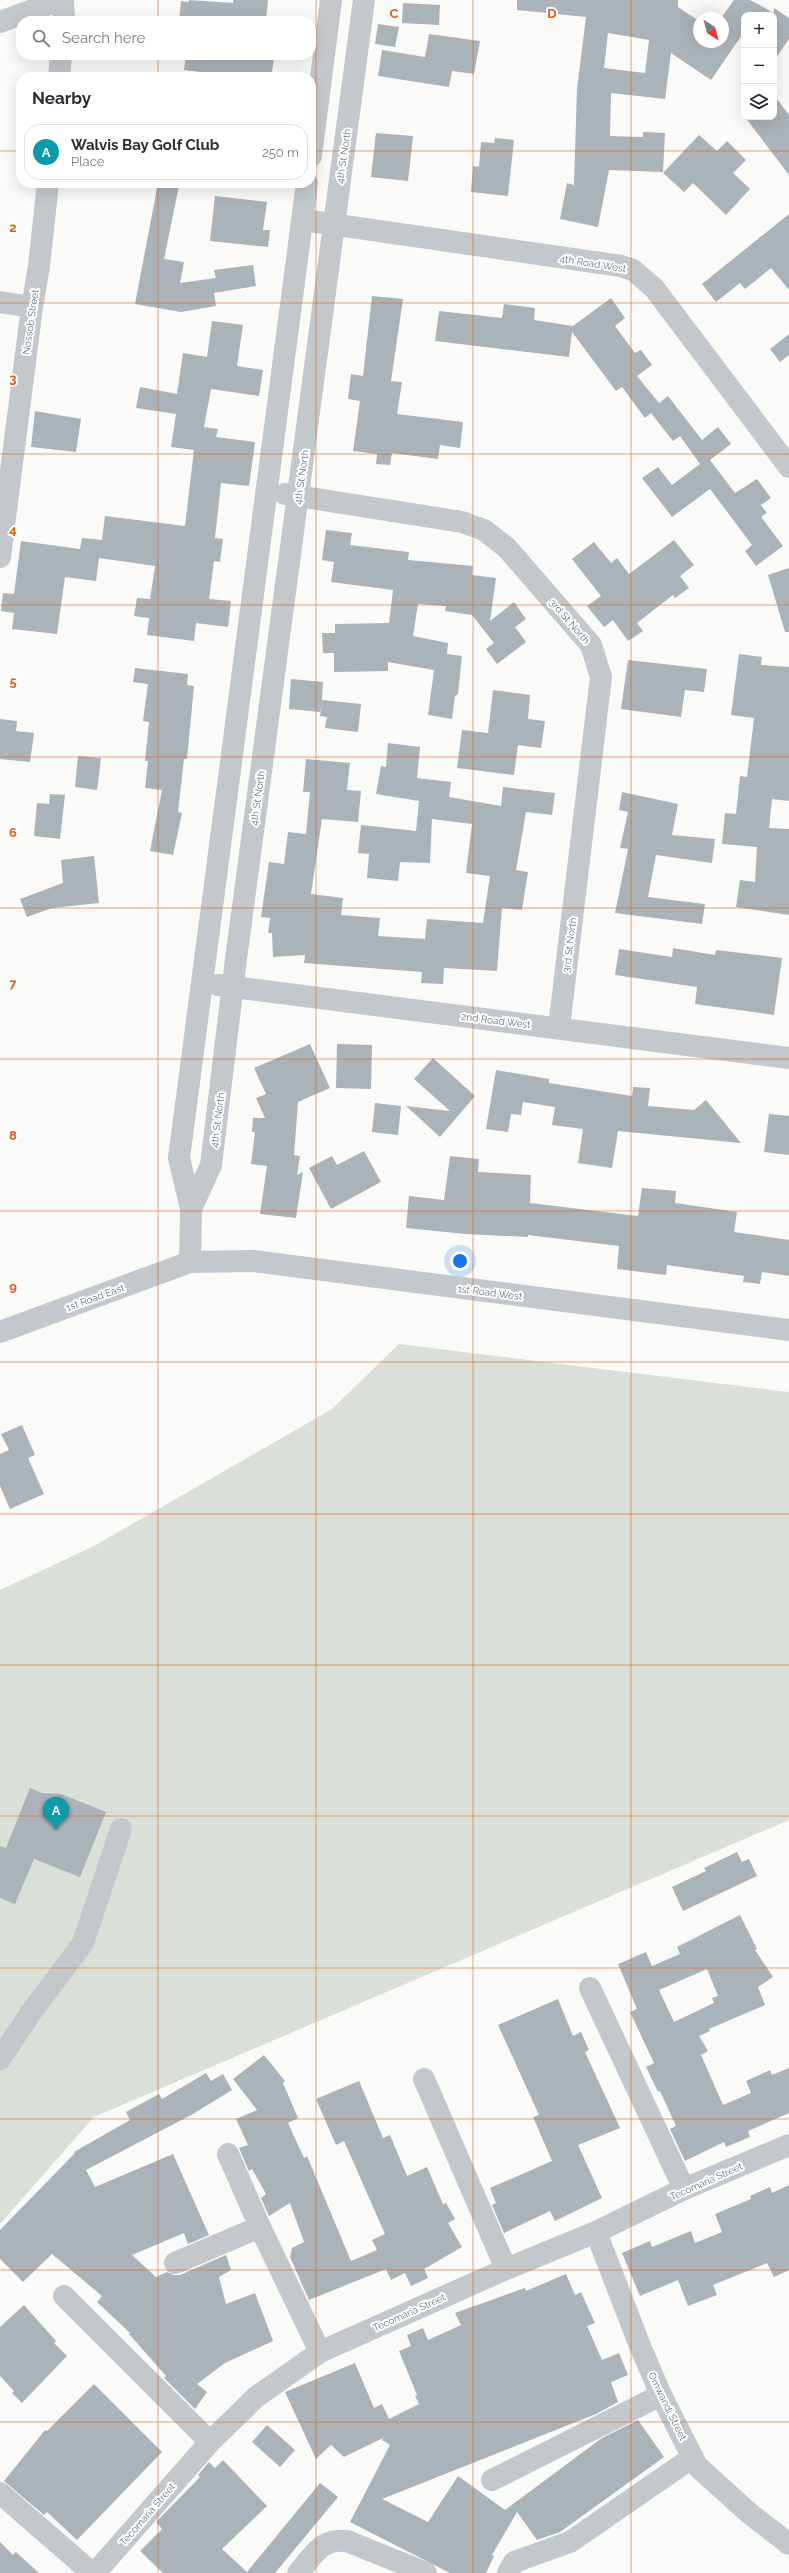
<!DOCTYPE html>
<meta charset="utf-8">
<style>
:root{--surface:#fff;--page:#f2f2f3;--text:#2b2b33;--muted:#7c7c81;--line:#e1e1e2;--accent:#b45309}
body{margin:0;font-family:Raleway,sans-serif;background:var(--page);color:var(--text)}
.controls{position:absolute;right:12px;top:12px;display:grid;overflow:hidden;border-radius:8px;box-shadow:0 4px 16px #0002}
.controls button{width:36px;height:36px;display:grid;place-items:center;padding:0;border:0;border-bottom:1px solid var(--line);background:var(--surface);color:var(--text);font:20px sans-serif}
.compass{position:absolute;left:693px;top:12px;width:36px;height:36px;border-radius:50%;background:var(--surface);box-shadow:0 4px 16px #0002;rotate:144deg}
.you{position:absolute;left:460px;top:1261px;width:14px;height:14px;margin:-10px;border:3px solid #fff;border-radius:50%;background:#1a73e8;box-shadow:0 0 0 6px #1a73e833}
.badge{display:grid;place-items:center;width:26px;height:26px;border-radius:50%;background:var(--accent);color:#fff;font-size:13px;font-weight:700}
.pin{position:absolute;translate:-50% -33px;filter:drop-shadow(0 1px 2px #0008)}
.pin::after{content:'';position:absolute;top:21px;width:14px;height:12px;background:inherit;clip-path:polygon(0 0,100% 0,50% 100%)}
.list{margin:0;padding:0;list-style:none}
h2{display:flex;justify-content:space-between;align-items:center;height:52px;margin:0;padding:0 16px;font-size:17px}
h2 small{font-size:13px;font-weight:400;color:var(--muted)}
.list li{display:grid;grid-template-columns:26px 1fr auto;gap:12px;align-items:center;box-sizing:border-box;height:56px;margin:0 8px 8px;padding:0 8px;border:1px solid var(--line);border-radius:16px}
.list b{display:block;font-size:15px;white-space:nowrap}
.list p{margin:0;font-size:13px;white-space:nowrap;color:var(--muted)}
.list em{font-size:13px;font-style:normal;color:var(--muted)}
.icon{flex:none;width:22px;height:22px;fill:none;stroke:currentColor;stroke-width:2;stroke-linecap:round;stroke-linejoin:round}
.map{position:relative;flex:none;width:789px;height:2573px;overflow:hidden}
.search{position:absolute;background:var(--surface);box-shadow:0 4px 16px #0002;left:16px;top:16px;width:300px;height:44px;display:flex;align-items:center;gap:10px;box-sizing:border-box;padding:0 14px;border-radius:16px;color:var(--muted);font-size:15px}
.panel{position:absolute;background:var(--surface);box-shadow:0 4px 16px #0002;left:16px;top:72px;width:300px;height:116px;border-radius:16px}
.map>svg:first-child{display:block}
.green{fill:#dadfd7}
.building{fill:#aab3b9;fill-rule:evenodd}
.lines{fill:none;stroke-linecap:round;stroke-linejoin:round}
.minor{stroke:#c3c8cc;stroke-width:22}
.grid{fill:none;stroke:#e8590c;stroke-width:1;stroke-opacity:0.55}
.labels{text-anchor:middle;stroke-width:4;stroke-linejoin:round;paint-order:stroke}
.street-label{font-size:10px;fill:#657683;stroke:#fff}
.grid-label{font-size:13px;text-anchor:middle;font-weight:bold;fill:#e8590c;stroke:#fff;stroke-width:4;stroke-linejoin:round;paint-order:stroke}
</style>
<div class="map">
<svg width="789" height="2573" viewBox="0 0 789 2573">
<rect width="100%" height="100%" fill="#fafaf8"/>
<path class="green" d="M399 1344 789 1392V1820L94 2117 0 2224V1590L94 1546 332 1409Z"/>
<path class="building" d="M189 0 233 3V0H268L266 21 214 18V21H179L181 1 189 2Z
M517 0H678V7L699 21V42H723L721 18 734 0H750L774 13V8L789 18V39L774 61V15H744V32L711 80 671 53 665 99 611 93 610 136 643 137V132L665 133 663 172 609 170 598 227 560 219 567 183 574 185 577 89 586 17 517 10ZM608 33 649 40 645 73 604 68Z
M403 3 440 5 439 25 402 23Z
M378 24 399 27 395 47 375 44Z
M429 34 480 41 474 74 452 71 449 87 378 76 382 50 425 57Z
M186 55H243L274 59 271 77H240L184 70Z
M774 95 789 115V175L745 117H774Z
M376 133 413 136 408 181 371 177Z
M699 135 717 151 727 141 746 160 733 173 750 189 726 215 693 183 684 192 663 173Z
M495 138 514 140 508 196 471 192 473 166 479 167 481 142 494 143Z
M158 183 179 186 164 259 184 262 180 283 216 278 214 270 253 265 256 286 214 293 216 306 181 312 135 304Z
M215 196 267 202 263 230H270L268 247 210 241Z
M789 214V290L771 268 745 289 740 283 716 302 702 284Z
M372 296 403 299 391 381 402 382 397 414 463 422 460 448 440 445 438 459 392 453 390 465 376 464 377 454 353 451 360 401 348 399 351 374 363 376Z
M611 298 625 318 615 326 635 353 641 350 652 365 637 376 659 403 668 396 702 440 718 427 731 444 710 460 735 493 757 479 771 498 761 505 767 513 761 517 783 546 756 566 745 551 752 545 710 489 672 517 642 478 658 467 672 485 700 464 680 436 673 441 651 413 645 418 622 387 616 391 572 332 569 357 435 341 439 311 502 318 504 304 535 308 534 320 573 326Z
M212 321 243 325 237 366 263 370 259 396 211 389 204 427 218 429 216 437 255 442 249 486 221 483 215 538 223 539 220 562 214 561 209 599 231 601 228 627 196 623 194 641 147 635 149 618 134 616 137 598 150 599 155 566 99 558 96 581 65 577 57 634 12 629 14 613 1 611 3 593 14 594 21 541 80 549 82 538 102 540 105 516 185 526 194 450 171 447 176 414 136 408 140 387 177 394 183 353 207 357Z
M789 334V355L780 362 770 349Z
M35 411 81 419 76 452 31 447Z
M326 530 352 533 350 545 409 552 408 560 473 566 472 575 496 578 490 621 514 602 526 619 515 627 526 642 497 664 486 649 494 643 472 615 445 611 446 606 418 604 413 636 448 643 447 654 462 656 458 694 455 696 452 719 428 715 434 670 388 662V671L334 672V653H323L322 633H335V624L389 623 393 590 331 582 334 562 322 560Z
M674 540 694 565 680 576 689 588 675 598 673 595 637 623 643 631 628 641 613 620 604 627 587 606 601 596 572 559 594 542 611 563 617 558 629 574Z
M789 568V632H785L768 575Z
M739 654 762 657 761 665 789 667V801L772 799 769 828 789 829V915L736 907 740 880 755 882 757 847 722 844 725 813 736 814 740 776 747 777 754 718 731 715Z
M628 660 707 669 704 692 685 690 681 717 621 709Z
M135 668 188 674 187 685 194 686 187 759H184L178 812 182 813 173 855 150 851 162 790 145 788 148 761H145L149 722 143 721 148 684 133 682Z
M291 679 323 682 321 712 289 709Z
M493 690 530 695 528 719 545 721 541 748 518 745 514 775 457 768 462 730 488 733Z
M322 700 361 704 358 732 325 728 327 717 320 716Z
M0 719 17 721 16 731 34 733 30 762 0 759Z
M388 743 420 747 417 778 451 782 449 797 501 806 503 787 555 793 552 815 526 812 516 870 528 872 522 910 502 908 497 971 444 968 443 984 421 983 422 972 304 963 305 955 273 957 272 933H268L270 918 261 917 269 862 284 864 288 832 306 834 310 792H303L306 759 350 763 347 790 361 791 358 822 322 819 311 894 343 898 341 915 380 918 378 936 425 939 427 919 483 923 490 876 466 873 472 824 432 819 430 863 400 862 398 881 367 878 369 854 358 853 361 825 416 831 419 801 376 794 381 766 386 767Z
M78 756 101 758 97 790 75 787Z
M622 792 678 804 672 835 715 839 712 863 656 855 648 897 705 904 702 924 615 913 628 849 620 848 628 812 619 810Z
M50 794 65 795 60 839 34 836 37 803 49 804Z
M94 856 99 903 52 908 27 917 20 899 63 883 61 860Z
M673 948 715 955 716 950 782 958 774 1015 695 1004 697 987 615 975 619 949 672 957Z
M310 1044 330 1088 298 1102 294 1155 300 1156 297 1175 303 1172 296 1218 260 1214 267 1166 251 1164 255 1132H252L253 1118H265L256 1098 266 1094 254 1068Z
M337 1044 372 1045 371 1089 336 1088Z
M433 1058 475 1096 440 1137 406 1106 450 1111 414 1079Z
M496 1070 549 1079V1083L632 1096 633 1087 650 1088 648 1106 694 1110 706 1100 741 1143 618 1131 612 1168 578 1163 583 1129 552 1125 555 1107 523 1102 521 1115 511 1114 508 1132 486 1129Z
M375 1103 401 1106 398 1135 372 1132Z
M769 1114 789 1116V1155L764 1152Z
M364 1151 381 1182 331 1209 309 1168 332 1156 337 1165Z
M450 1156 479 1159 478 1172 531 1175 530 1203 638 1216 642 1188 676 1191 675 1203 737 1212 734 1232 789 1240V1276L762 1272 760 1284 743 1282 744 1276 667 1265 666 1275 617 1269 619 1246 528 1235V1237L465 1234 406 1228 409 1196 444 1200Z
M22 1425 35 1455 28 1458 44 1494 10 1509 0 1486V1454L9 1450 1 1434Z
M30 1788 42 1793 61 1794 106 1812 80 1877 34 1859 15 1904 0 1898V1846L6 1848Z
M737 1852 742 1862 749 1859 757 1876 683 1911 672 1887 706 1871 704 1868Z
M740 1915 757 1949 755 1950 773 1977 758 1987 765 2005 709 2029 710 2031 699 2036 708 2051 701 2055 723 2105 751 2093 746 2081 770 2070 772 2075 789 2068V2113L748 2131 750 2137 726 2147 724 2142 685 2161 670 2129 676 2126 660 2091 658 2092 646 2067 654 2063 630 2012 637 2009 618 1964 646 1952 652 1966 680 1954 677 1947ZM707 1969 718 1996 712 1998 714 2003 674 2022 659 1990Z
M558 1999 573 2036 581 2032 589 2050 585 2052 620 2128 578 2145 602 2198 555 2221 550 2211 504 2233 492 2205 496 2203 490 2188 552 2161 533 2117 539 2115 498 2025Z
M264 2055 285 2081 283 2083 298 2118 288 2123 304 2158 307 2156 351 2261 377 2250 372 2240 385 2234 344 2141 336 2145 316 2099 359 2081 383 2138 390 2135 407 2176 427 2167 443 2204 446 2203 455 2219 448 2223 462 2247 424 2269 428 2278 411 2286 405 2273 391 2280 386 2269 309 2300 290 2257 292 2248 304 2242 290 2203 269 2216 261 2198 266 2194 252 2169 249 2171 239 2148 248 2145 236 2119 257 2110 233 2079Z
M206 2073 211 2081 223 2074 232 2090 193 2114 86 2170 95 2187 173 2154 209 2235 188 2244 184 2233 132 2255 156 2277 167 2272 173 2275H180L226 2255 231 2270 219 2277 226 2304 255 2293 273 2341 225 2363 197 2384 207 2392 195 2409 164 2378 166 2376 129 2334 130 2333 97 2302 102 2296 52 2254 23 2282 0 2259V2230L75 2153 74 2152 130 2120 126 2112 159 2094 162 2099Z
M789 2185V2270L774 2277 767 2263 713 2285 717 2295 688 2306 678 2280 640 2296 622 2253 650 2241 652 2247 691 2231 695 2243 722 2232 715 2214 751 2199 750 2196 770 2187 772 2193Z
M566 2274 575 2295 581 2292 595 2323 587 2326 602 2360 619 2353 628 2375 611 2382 618 2402 596 2414 382 2499 428 2522 458 2476 505 2510 602 2438 638 2420 664 2457 560 2532 537 2540 517 2512 492 2555 494 2556 486 2573H450L350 2522 390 2445 382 2440 383 2438 344 2457 331 2445 316 2459 285 2392 355 2363 374 2408 382 2404 389 2419 419 2404 415 2396 417 2395 399 2351 411 2346 407 2335 423 2328 428 2340 461 2325 455 2313 525 2288 526 2291Z
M24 2305 56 2341 54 2343 67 2356 22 2403 12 2393 14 2391 0 2376V2327Z
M94 2384 162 2452 77 2540 47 2512 44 2515 4 2481 45 2430 47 2431Z
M267 2425 295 2450 280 2467 252 2442Z
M223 2460 267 2506 222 2549 247 2572 320 2483 338 2497 275 2573H163L140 2551 162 2529 156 2522 200 2477 198 2475 209 2462 215 2468Z
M0 2542 13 2555 16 2552 39 2573H0Z"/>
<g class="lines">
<path class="minor" d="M63 0 64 21
M0 22 60 0
M59 77 61 55
M311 156 331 0
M303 220 621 266 633 270 654 288 789 467
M0 302 32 307
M285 494 462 522 484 530 507 548 591 645 601 677 559 1027
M0 557 32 307 39 266 48 183
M218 985 789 1058
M191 1209 211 1165 236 959 364 0
M190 1262 191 1209 179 1158 307 183
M0 1332 190 1262 253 1261 789 1330
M590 1988 684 2189
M0 2059 32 2011 83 1943 121 1829
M424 2079 506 2269
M228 2154 260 2227 320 2352
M596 2232 640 2346 661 2395 697 2466 749 2513 789 2544
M175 2263 260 2227
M64 2296 210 2442
M492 2480 661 2395
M0 2493 92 2573
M95 2573 210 2442 256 2397 320 2352 506 2269 596 2232 684 2189 789 2145
M298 2573C314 2555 321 2538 347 2541L426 2573
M508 2573 514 2562 570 2542 693 2457"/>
</g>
<path class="grid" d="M158 0V21M316 0V2573M473 0V2573M631 0V2573M158 55V77M0 151H21M311 151H789M158 183V2573M0 303H789M0 454H789M0 605H789M0 757H789M0 908H789M0 1059H789M0 1211H789M0 1362H789M0 1514H789M0 1665H789M0 1816H789M0 1968H789M0 2119H789M0 2270H789M0 2422H789"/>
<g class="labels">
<g class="street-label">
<text transform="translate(343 156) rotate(-82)" y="4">4th St North</text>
<text transform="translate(593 263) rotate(9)" y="4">4th Road West</text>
<text transform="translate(30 322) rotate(-82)" y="4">Nossob Street</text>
<text transform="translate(301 477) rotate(-82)" y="4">4th St North</text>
<text transform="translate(570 621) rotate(49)" y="4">3rd St North</text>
<text transform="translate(257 798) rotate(-82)" y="4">4th St North</text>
<text transform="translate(569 945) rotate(-83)" y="4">3rd St North</text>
<text transform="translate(496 1020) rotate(7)" y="4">2nd Road West</text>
<text transform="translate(217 1120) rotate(-83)" y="4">4th St North</text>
<text transform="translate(490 1292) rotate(7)" y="4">1st Road West</text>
<text transform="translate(95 1297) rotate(-20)" y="4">1st Road East</text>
<text transform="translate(706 2181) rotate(-24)" y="4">Tecomaria Street</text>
<text transform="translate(409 2312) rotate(-24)" y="4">Tecomaria Street</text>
<text transform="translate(668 2406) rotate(64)" y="4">Omwandi Street</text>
<text transform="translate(147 2514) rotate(-49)" y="4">Tecomaria Street</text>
</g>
</g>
<g class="grid-label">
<text x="394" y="18">C</text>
<text x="552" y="18">D</text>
<text x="13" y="232">2</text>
<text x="13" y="383">3</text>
<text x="13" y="534">4</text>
<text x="13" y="686">5</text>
<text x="13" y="837">6</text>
<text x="13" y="988">7</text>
<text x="13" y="1140">8</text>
<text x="13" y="1291">9</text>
</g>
</svg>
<div class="controls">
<button>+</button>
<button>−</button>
<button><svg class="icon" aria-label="layers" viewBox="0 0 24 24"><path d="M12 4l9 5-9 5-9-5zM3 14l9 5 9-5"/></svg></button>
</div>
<svg class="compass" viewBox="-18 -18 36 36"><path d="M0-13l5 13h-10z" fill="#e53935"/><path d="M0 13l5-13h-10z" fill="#7c7c81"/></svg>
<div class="you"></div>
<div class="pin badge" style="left:56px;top:1830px;background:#0f9aa8">A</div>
<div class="search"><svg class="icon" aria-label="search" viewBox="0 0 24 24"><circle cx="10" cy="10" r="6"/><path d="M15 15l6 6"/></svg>Search here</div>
<section class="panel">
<h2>Nearby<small></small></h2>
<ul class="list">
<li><span class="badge" style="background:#0f9aa8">A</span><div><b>Walvis Bay Golf Club</b><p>Place</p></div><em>250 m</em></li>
</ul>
</section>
</div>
